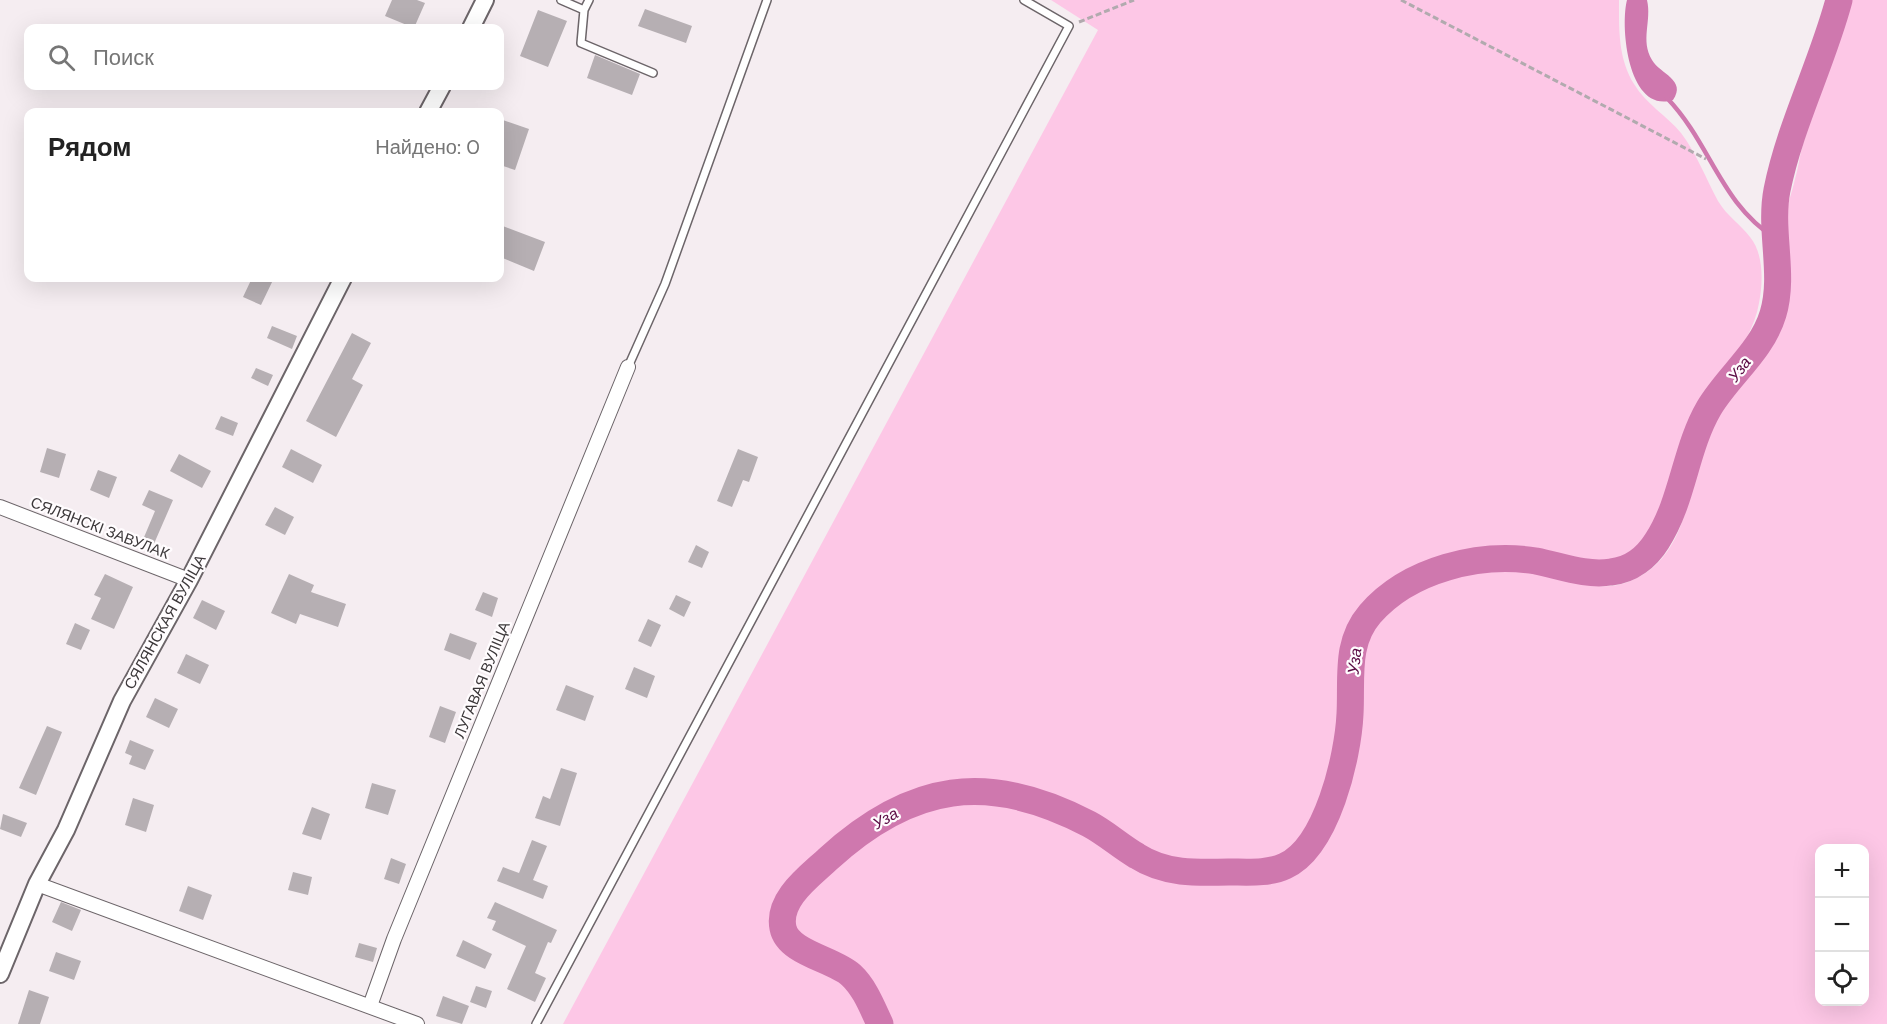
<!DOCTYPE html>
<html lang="ru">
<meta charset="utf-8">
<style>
:root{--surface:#fff;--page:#f2f2f2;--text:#222;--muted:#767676;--line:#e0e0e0}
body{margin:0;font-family:"DM Sans",sans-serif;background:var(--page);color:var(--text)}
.controls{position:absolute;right:18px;bottom:18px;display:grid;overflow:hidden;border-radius:12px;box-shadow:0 6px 24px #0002}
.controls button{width:54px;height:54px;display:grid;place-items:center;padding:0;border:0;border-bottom:2px solid var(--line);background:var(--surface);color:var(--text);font:30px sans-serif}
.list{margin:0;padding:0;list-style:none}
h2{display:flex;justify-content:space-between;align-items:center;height:78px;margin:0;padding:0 24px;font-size:26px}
h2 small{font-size:20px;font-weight:400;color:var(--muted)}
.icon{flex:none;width:33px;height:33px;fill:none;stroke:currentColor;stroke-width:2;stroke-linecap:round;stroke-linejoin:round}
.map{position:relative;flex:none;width:1887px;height:1024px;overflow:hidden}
.search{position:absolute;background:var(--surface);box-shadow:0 6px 24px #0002;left:24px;top:24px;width:480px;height:66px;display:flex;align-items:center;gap:15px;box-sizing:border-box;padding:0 21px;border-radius:12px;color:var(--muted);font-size:22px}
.panel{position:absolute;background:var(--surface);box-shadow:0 6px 24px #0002;left:24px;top:108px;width:480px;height:174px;border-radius:12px}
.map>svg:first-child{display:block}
.green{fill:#fdc7e6;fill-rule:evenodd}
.water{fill:#cf78ae}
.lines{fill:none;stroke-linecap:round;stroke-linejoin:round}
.stream{stroke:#cf78ae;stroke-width:4.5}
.river{stroke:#cf78ae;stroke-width:27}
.building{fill:#b6afb3}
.service-casing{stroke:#6c6569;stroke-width:10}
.minor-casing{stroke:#6c6569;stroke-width:16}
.tertiary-casing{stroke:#6c6569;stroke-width:20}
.path{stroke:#b1aaae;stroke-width:3;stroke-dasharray:6 3;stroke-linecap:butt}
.service{stroke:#fff;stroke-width:7}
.minor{stroke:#fff;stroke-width:14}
.tertiary{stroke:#fff;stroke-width:16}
.labels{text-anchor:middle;stroke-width:4.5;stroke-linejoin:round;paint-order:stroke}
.street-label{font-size:15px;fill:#3c383a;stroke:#fffcfe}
.water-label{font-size:16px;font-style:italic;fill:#5a0a43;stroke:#fffcfe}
</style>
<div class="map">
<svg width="1887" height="1024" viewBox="0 0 1887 1024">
<rect width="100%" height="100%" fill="#f5edf1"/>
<path class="green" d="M1051 0H1619C1619 29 1618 58 1634 84 1646 104 1667 116 1681 133 1697 154 1706 179 1718 201 1727 216 1740 224 1750 237 1764 254 1763 283 1759 303 1751 351 1707 384 1688 428 1675 460 1665 522 1643 546 1610 583 1555 551 1514 548 1465 543 1409 568 1373 602 1359 615 1348 631 1343 651 1338 673 1343 696 1341 718 1338 763 1319 843 1273 860 1242 871 1177 870 1149 855 1132 846 1117 832 1101 822 1044 787 961 765 897 797 866 813 838 838 812 862 794 879 764 906 775 935 786 962 817 961 838 976 854 987 862 1008 870 1024H563L1098 30Z
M1849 0H1887V1024H892C882 1005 872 981 855 967 839 952 805 950 796 928 787 905 816 883 831 870 855 849 879 829 907 814 961 786 1031 803 1081 830 1109 845 1134 867 1165 875 1200 885 1238 879 1273 878 1289 873 1303 867 1315 854 1340 826 1355 761 1358 724 1360 690 1353 652 1375 624 1414 574 1488 562 1546 575 1569 580 1594 590 1618 585 1635 581 1652 571 1663 557 1691 524 1692 466 1710 426 1728 386 1770 358 1784 317 1795 285 1783 252 1785 220 1786 207 1792 193 1795 179 1799 166 1800 151 1805 138 1820 91 1839 48 1849 0ZM1820 848H1864V1002H1820Z"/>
<path class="water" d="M1627 0H1647C1652 21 1640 40 1652 60 1660 74 1687 80 1673 100 1628 114 1620 27 1627 0Z"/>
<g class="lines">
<path class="stream" d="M1667 98C1711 144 1720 203 1775 238"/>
<path class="river" d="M880 1024C872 1007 865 988 851 975 833 959 788 953 783 928 777 899 810 876 828 859 911 783 988 771 1089 824 1106 833 1120 846 1137 856 1165 874 1196 873 1229 872 1247 872 1268 874 1285 866 1327 847 1348 757 1350 714 1352 678 1345 643 1370 614 1409 569 1480 552 1536 561 1561 566 1586 576 1611 572 1631 570 1647 557 1657 541 1683 501 1685 449 1709 408 1728 376 1762 351 1773 314 1785 274 1769 231 1777 190 1790 125 1822 64 1839 0"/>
</g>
<path class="building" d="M392 0H417L425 3 414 28 385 16Z
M645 9 692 26 686 43 638 26Z
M538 10 567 21 548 67 520 56Z
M595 55 640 74 632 95 587 78Z
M500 119 529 129 515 170 500 165Z
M500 225 545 242 534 271 500 257Z
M252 278H274L261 305 243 297Z
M272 326 297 336 292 349 267 338Z
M352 333 371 343 352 379 363 385 336 437 306 421Z
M256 368 273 375 268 386 251 378Z
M221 416 238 423 233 436 215 429Z
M47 448 66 454 59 478 40 472Z
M291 449 322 465 313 483 282 467Z
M738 449 758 457 749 482 743 480 732 507 717 501Z
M179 454 211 471 202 488 170 471Z
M98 470 117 477 109 498 90 490Z
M149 490 173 500 153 546 142 542 155 511 142 505Z
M275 507 294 517 285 535 265 525Z
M696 545 709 552 702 568 688 562Z
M105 574 133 587 114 629 91 619 101 598 94 595Z
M289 574 314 585 311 592 346 604 338 627 300 614 296 624 271 613Z
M483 592 498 598 492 617 475 610Z
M676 595 691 602 684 617 669 609Z
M202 600 225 611 216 630 193 618Z
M648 619 661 625 651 647 638 641Z
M75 623 90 630 81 650 66 644Z
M450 633 477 643 470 660 444 650Z
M186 654 209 665 200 684 177 673Z
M634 667 655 676 647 698 625 689Z
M566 685 594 696 585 721 556 710Z
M155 698 178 709 169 728 146 717Z
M440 706 456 712 445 743 429 737Z
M47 726 62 732 36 795 19 788Z
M130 740 154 750 145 770 129 764 132 756 125 753Z
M561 768 577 773 560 826 535 818 543 796 550 799Z
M372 783 396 790 388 815 365 808Z
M133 798 154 805 146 832 125 825Z
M312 807 330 814 321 840 302 834Z
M3 814 27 823 21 837 0 829Z
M532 840 547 846 533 880 548 886 543 899 497 881 503 867 519 873Z
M391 858 406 864 399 884 384 879Z
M293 872 312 877 308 895 288 890Z
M188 886 212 895 203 920 179 911Z
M61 902 81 910 72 931 52 922Z
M495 902 557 930 551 943 548 942 535 973 546 978 535 1002 507 989 526 946 492 930 496 921 487 918Z
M463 940 492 954 485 969 456 956Z
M359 943 377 948 373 962 355 957Z
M56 952 81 961 74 980 49 971Z
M476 986 492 991 486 1008 470 1002Z
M29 990 49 997 40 1024H18Z
M443 996 469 1006 462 1024 436 1016Z"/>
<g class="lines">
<defs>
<path id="service" d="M561 0 584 10 581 43 653 73
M584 10 589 0
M628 367 665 284 767 0
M536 1024 1069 26 1024 0"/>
<path id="minor" d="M0 507 189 580
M37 884 417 1024
M370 1006 394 939 628 367"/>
<path id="tertiary" d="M471 28 485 0
M428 112 442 86
M0 974 37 884 66 830 122 701 189 580 343 278"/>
</defs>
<use href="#service" class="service-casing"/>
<use href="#minor" class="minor-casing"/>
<use href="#tertiary" class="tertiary-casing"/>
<path class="path" d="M1401 0 1706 159
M1079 22 1134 0"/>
<use href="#service" class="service"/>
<use href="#minor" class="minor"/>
<use href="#tertiary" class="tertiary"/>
</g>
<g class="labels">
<g class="street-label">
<text transform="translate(100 528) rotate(21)" y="5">СЯЛЯНСКІ ЗАВУЛАК</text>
<text transform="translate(165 622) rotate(-61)" y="5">СЯЛЯНСКАЯ ВУЛІЦА</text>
<text transform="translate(482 680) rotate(-68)" y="5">ЛУГАВАЯ ВУЛІЦА</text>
</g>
<g class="water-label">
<text transform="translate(1739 369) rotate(-53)" y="6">Уза</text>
<text transform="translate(1354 661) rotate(-84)" y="6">Уза</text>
<text transform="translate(885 818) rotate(-30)" y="6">Уза</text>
</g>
</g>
</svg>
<div class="controls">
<button>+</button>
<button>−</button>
<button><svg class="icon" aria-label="locate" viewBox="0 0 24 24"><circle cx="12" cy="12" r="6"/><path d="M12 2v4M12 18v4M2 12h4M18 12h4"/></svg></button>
</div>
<div class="search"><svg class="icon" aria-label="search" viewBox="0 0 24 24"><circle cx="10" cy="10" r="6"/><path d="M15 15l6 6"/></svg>Поиск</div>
<section class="panel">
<h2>Рядом<small>Найдено: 0</small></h2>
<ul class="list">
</ul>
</section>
</div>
